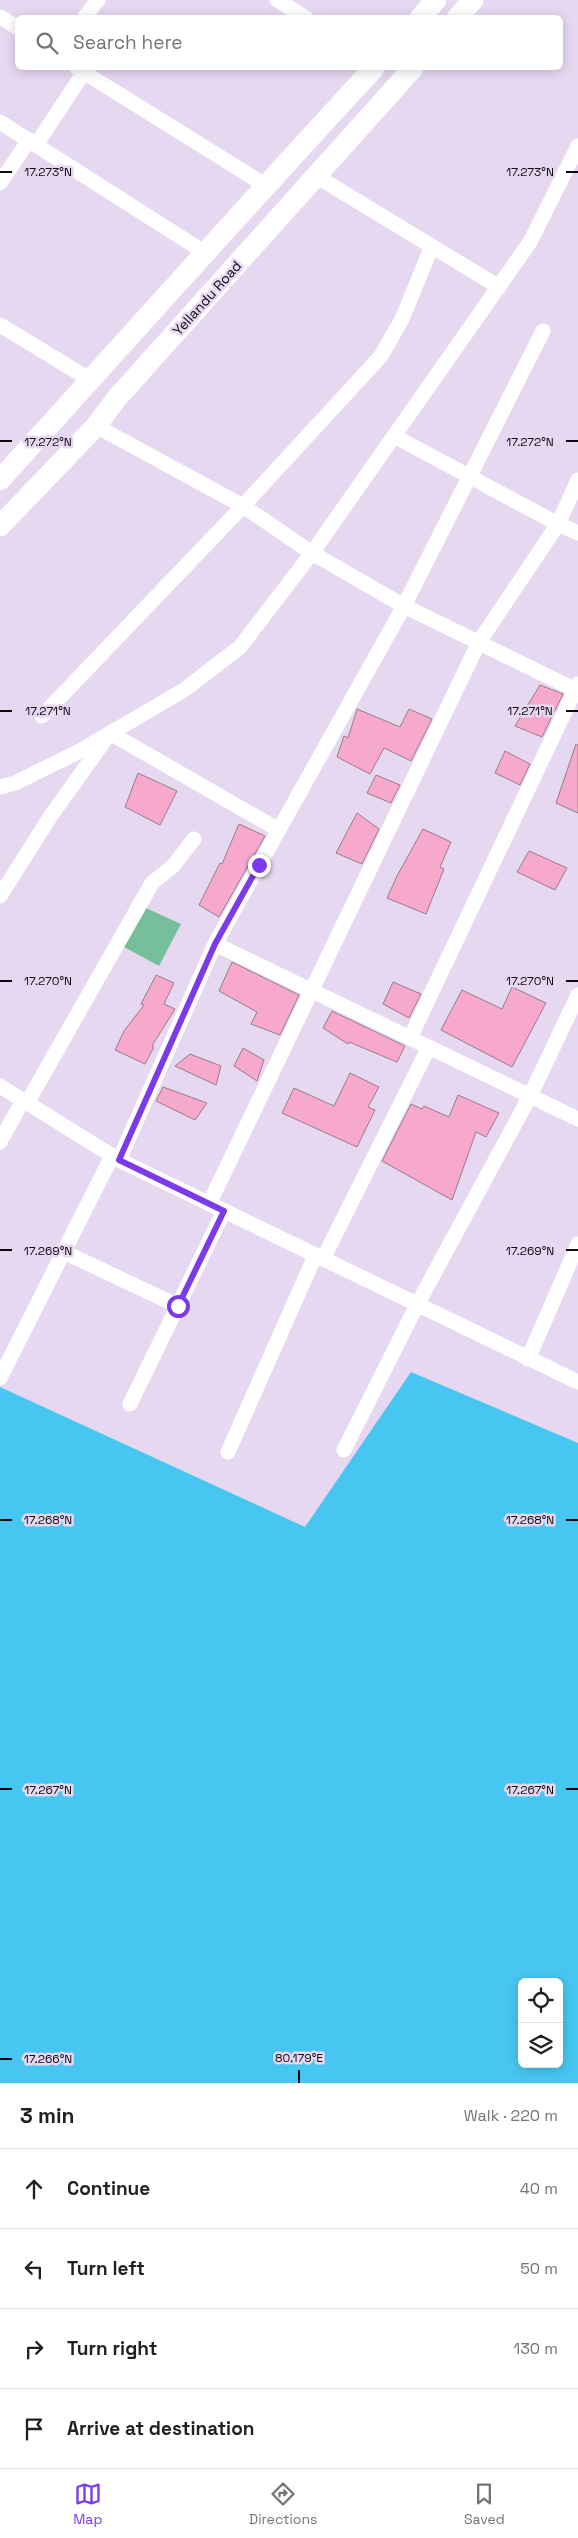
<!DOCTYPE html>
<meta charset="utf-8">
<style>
:root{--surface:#fff;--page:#f2f2f2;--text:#202124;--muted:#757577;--line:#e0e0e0;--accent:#7c3aed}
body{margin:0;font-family:"Space Grotesk",sans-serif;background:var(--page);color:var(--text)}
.controls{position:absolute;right:15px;bottom:15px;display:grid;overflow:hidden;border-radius:8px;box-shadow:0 2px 12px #0003}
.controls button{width:45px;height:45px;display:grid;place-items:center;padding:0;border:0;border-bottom:1px solid var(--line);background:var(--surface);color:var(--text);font:25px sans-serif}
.stop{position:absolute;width:15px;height:15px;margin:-11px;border:4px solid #7c3aed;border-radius:50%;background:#fff}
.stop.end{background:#7c3aed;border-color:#fff;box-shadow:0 1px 5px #0008}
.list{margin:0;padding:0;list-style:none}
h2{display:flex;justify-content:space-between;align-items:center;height:65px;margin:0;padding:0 20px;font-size:21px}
h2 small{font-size:16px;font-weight:400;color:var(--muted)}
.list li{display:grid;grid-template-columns:32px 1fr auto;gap:15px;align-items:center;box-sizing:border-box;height:80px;padding:0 20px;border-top:1px solid var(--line)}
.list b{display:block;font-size:19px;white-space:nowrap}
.list em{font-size:16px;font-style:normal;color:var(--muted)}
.icon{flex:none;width:28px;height:28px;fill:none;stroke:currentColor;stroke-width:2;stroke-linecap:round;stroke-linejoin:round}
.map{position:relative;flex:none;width:578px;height:2083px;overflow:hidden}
.search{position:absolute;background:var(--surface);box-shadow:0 2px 12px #0003;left:15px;right:15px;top:15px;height:55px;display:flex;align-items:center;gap:12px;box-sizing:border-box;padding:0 18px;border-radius:8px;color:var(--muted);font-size:19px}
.sheet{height:385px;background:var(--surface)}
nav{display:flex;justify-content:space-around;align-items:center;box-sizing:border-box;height:70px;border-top:1px solid var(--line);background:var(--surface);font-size:14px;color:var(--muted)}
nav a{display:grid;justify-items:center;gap:2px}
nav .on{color:var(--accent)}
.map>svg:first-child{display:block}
.green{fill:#77bf9b}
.water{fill:#47c6f1;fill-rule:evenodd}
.building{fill:#f6a9cc;stroke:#977c88}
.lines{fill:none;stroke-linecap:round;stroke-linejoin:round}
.street{stroke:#fff;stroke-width:15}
.secondary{stroke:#fff;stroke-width:21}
.route{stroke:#7c3aed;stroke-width:6}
.ticks{fill:none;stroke:#0f0a12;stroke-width:2}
.labels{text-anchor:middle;stroke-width:5;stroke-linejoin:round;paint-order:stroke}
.street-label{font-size:14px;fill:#0f0a12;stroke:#e7d8f1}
.ticks-label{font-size:12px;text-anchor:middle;fill:#0f0a12;stroke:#e7d8f1;stroke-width:5;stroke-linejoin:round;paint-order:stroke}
</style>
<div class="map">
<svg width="578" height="2083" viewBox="0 0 578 2083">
<rect width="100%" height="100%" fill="#e7d8f1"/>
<path class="green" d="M146 908 181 924 159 966 124 947Z"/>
<path class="water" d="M411 1372 578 1443V2083H0V1387L305 1527ZM522 1982H559V2064H522Z"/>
<path class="building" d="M540 685 563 694 542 737 515 726Z
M357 709 400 727 409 709 432 719 411 761 384 748 370 774 337 757 344 736 348 738Z
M576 744 578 745V813L556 803Z
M505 751 530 764 520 785 495 773Z
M138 773 177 791 160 825 125 807Z
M376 775 400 785 391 803 367 793Z
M357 813 379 829 362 864 336 853Z
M239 824 265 836 219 917 199 905 220 863 222 864Z
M423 829 451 842 440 867 444 869 426 914 387 898 397 876Z
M529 851 567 868 555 890 517 872Z
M232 962 299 995 280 1035 251 1024 257 1012 219 991Z
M156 975 174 983 164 1004 175 1009 153 1044V1049L145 1064 115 1050 124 1031 144 1005 141 1004Z
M393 982 421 994 409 1018 383 1004Z
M512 987 546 1003 512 1067 441 1030 462 990 502 1009Z
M332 1011 405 1046 397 1062 349 1042 348 1044 323 1028Z
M243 1048 264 1060 257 1081 234 1066Z
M190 1054 221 1066 216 1085 175 1066Z
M350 1073 379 1087 368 1107 375 1110 357 1147 282 1113 294 1088 334 1106Z
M163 1087 207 1103 195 1120 156 1101Z
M458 1095 499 1113 486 1137 476 1132 452 1200 382 1161 411 1104 422 1109 424 1106 449 1117Z"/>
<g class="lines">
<path class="street" d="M277 0 306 18
M0 17 18 28
M84 18 98 0
M77 68 265 185
M0 122 204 252
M36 145 84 72
M316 176 499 287
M0 183 29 140
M0 325 89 379
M96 426 243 506 312 553 404 606 578 691
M394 436 558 524 578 533
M42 716 243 506 381 356 402 319 432 246
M0 787 15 783 78 752 184 690 240 647 312 553 530 242 578 146
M0 896 50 817 110 733 279 830
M215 944 578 1119
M410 1038 578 684
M0 1086 119 1160 578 1382
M27 1103 152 883 173 866 194 839
M0 1142 23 1100
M119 1160 215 944 404 606 543 331
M209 1204 479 642 558 524 578 480
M64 1252 178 1306
M323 1259 429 1047
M528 1359 578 1244
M0 1378 112 1156
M130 1404 224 1211
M344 1450 417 1305 530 1096 578 995
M228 1452 315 1256"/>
<path class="secondary" d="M420 18 436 0
M457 18 473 0
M0 480C125 342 248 204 374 68
M0 526 96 426 117 398 413 68"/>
</g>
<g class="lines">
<path class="route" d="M178 1306 224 1211 119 1160 215 944 259 865"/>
</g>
<path class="ticks" d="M0 172H12M566 172H578M0 441H12M566 441H578M0 711H12M566 711H578M0 981H12M566 981H578M0 1250H12M566 1250H578M0 1520H12M566 1520H578M0 1789H12M566 1789H578M0 2059H12M299 2070V2083"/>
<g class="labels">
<g class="street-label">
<text transform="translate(207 298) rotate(-48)" y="5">Yellandu Road</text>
</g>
</g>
<g class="ticks-label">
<text x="48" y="176">17.273°N</text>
<text x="530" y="176">17.273°N</text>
<text x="48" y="446">17.272°N</text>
<text x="530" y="446">17.272°N</text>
<text x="48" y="715">17.271°N</text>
<text x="530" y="715">17.271°N</text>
<text x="48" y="985">17.270°N</text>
<text x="530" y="985">17.270°N</text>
<text x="48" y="1255">17.269°N</text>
<text x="530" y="1255">17.269°N</text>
<text x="48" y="1524">17.268°N</text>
<text x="530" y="1524">17.268°N</text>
<text x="48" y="1794">17.267°N</text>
<text x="530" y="1794">17.267°N</text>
<text x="299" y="2062">80.179°E</text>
<text x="48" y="2063">17.266°N</text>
</g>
</svg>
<div class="controls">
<button><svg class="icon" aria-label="locate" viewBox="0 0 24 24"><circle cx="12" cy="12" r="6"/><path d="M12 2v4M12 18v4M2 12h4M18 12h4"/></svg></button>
<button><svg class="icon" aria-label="layers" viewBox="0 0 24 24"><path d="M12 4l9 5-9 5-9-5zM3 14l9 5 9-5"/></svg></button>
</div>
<div class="stop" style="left:178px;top:1306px"></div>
<div class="stop end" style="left:259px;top:865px"></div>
<div class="search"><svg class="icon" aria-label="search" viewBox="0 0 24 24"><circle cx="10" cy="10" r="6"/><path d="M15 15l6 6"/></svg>Search here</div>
</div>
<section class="sheet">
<h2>3 min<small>Walk · 220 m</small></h2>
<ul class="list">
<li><svg class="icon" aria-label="ahead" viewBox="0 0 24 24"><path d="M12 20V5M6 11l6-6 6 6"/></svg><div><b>Continue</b></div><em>40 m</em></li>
<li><svg class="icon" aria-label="left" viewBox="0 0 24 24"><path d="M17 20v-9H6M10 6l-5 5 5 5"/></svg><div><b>Turn left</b></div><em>50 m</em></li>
<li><svg class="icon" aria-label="right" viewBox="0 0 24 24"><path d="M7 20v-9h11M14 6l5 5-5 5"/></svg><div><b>Turn right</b></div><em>130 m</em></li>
<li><svg class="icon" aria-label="arrive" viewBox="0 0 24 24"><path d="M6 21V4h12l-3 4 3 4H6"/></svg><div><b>Arrive at destination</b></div></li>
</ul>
</section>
<nav>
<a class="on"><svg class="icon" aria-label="map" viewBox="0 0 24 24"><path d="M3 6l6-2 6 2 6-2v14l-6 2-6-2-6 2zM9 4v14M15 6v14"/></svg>Map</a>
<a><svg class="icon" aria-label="directions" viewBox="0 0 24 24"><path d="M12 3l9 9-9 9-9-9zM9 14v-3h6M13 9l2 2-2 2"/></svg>Directions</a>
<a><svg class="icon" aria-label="saved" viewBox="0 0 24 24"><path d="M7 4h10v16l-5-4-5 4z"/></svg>Saved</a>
</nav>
